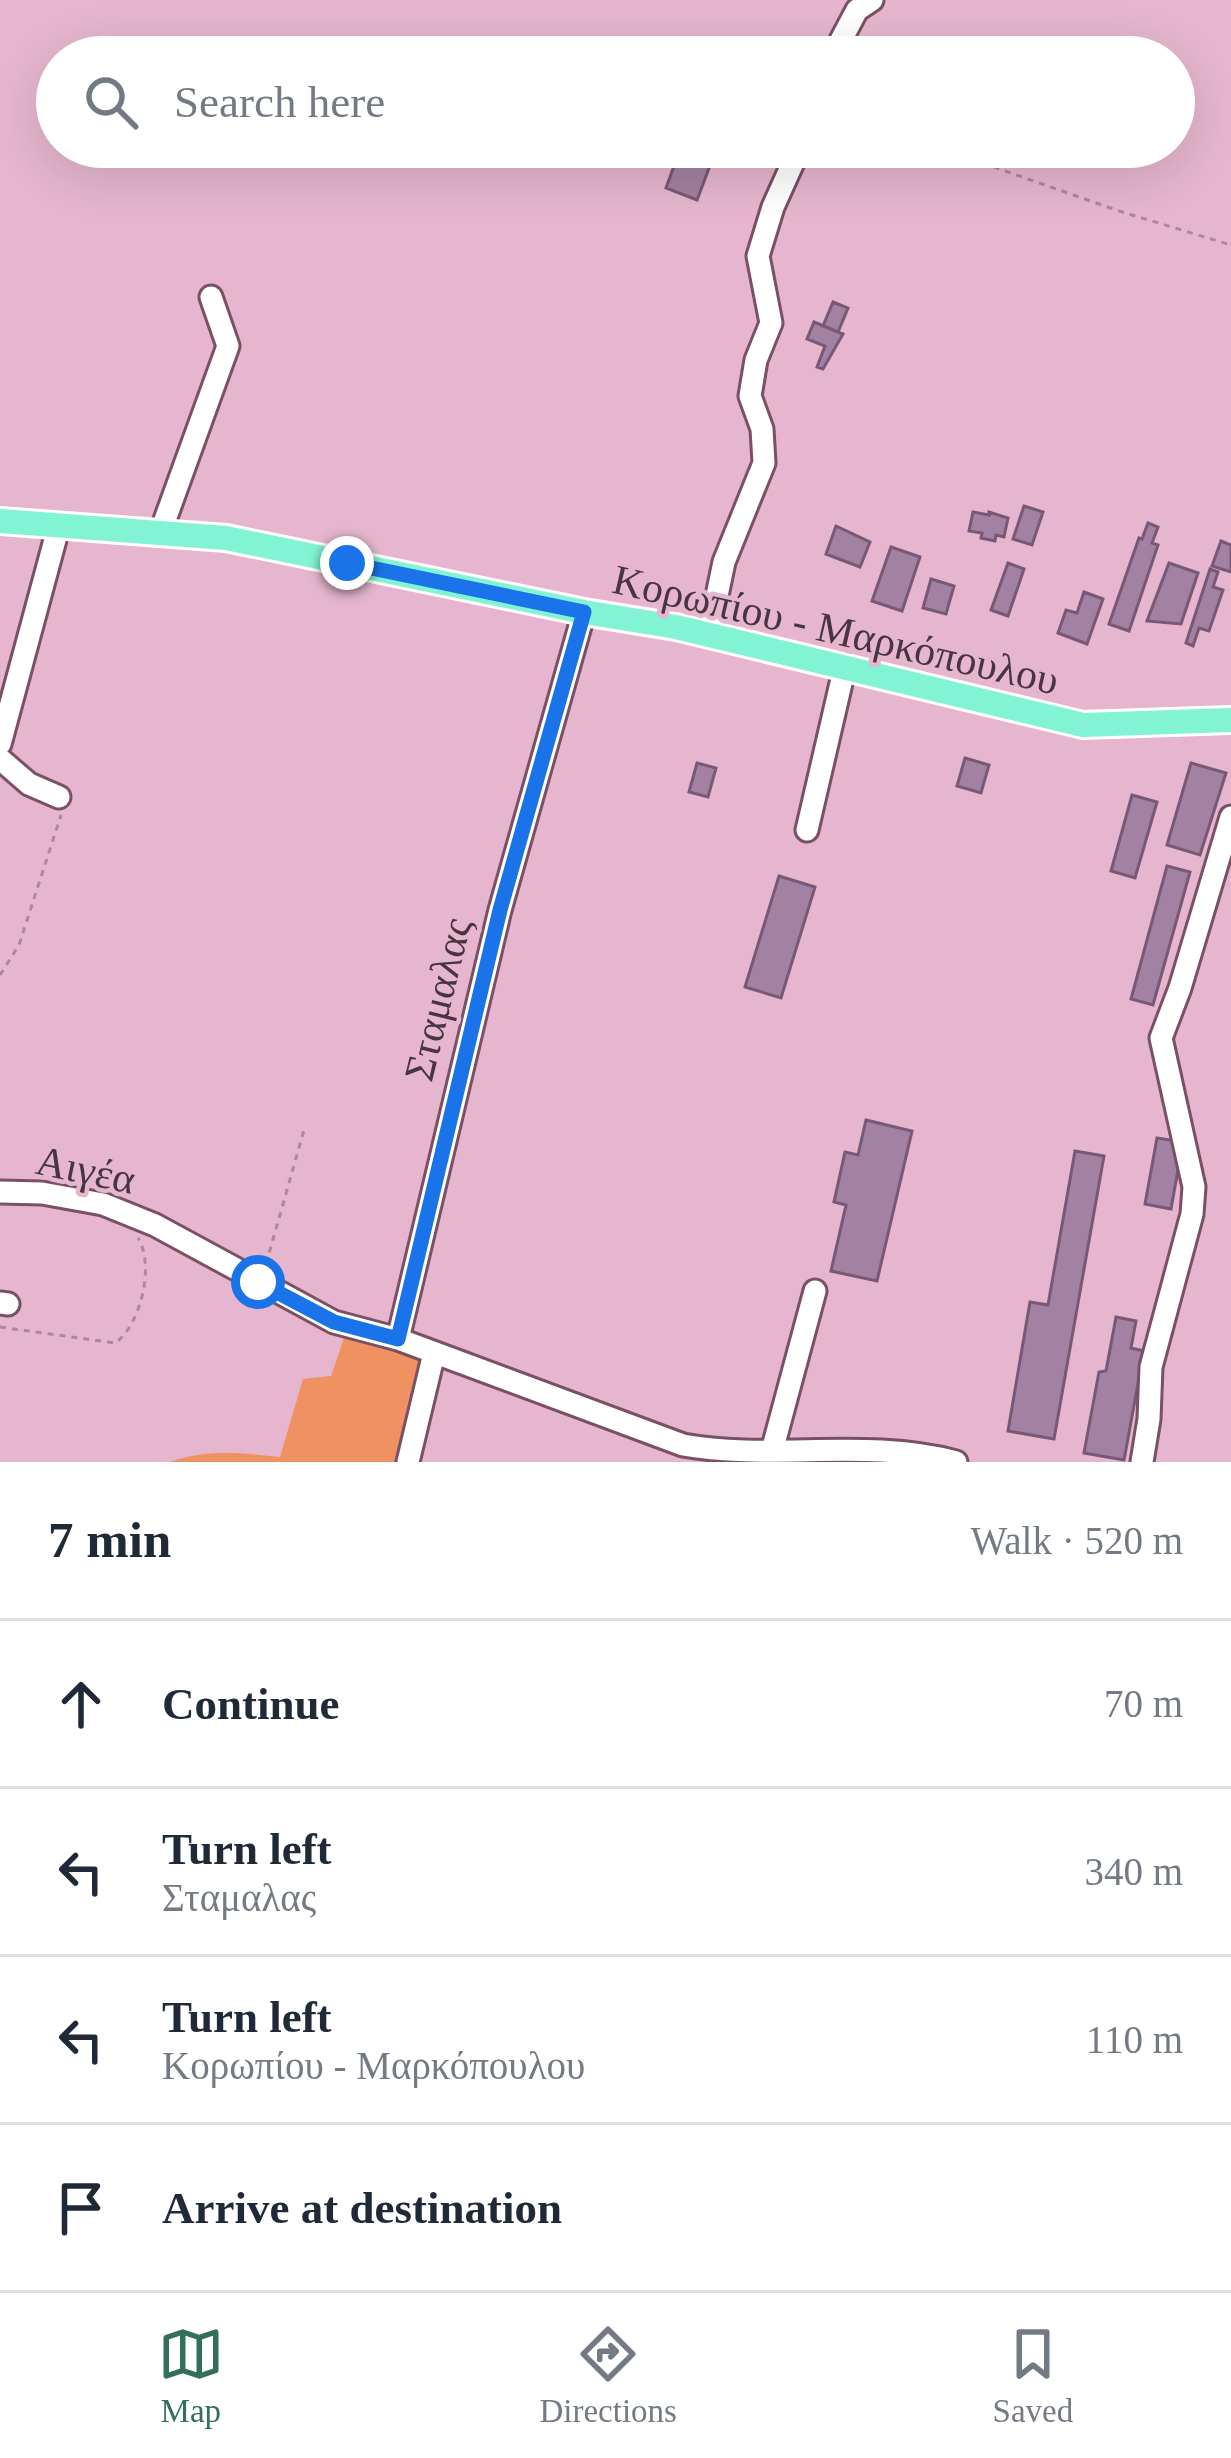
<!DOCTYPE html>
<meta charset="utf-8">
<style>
:root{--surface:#fff;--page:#f2f2f3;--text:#1f2937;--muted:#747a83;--line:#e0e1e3;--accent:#336f5a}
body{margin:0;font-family:Georgia,serif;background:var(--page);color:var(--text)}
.stop{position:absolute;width:36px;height:36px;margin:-27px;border:9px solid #1a73e8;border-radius:50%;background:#fff}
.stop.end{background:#1a73e8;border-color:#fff;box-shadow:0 3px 12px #0008}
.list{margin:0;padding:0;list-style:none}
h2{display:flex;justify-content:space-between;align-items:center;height:156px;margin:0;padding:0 48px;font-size:51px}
h2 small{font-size:39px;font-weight:400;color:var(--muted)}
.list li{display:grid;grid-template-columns:78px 1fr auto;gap:36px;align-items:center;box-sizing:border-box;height:168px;padding:0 48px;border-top:3px solid var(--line)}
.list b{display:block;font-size:45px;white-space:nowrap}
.list p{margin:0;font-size:39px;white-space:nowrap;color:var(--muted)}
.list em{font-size:39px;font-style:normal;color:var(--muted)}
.icon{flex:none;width:66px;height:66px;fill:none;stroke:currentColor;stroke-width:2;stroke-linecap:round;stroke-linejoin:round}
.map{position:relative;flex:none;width:1231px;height:1462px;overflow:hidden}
.search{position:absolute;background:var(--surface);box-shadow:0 12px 48px #0002;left:36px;right:36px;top:36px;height:132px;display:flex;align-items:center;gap:30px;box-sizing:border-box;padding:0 42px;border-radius:66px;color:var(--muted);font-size:45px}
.sheet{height:828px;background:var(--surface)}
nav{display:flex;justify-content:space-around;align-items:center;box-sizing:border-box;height:168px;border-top:3px solid var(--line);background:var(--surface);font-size:33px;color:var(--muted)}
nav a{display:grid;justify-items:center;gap:6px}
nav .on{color:var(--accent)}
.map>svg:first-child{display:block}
.green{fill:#ef9160}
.building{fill:#a381a2;stroke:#785876;stroke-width:3}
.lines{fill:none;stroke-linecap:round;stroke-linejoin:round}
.minor-casing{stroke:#795065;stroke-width:27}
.major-casing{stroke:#fff;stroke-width:30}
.path{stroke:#ad889a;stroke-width:3;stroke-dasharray:6 6;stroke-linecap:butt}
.minor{stroke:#fff;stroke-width:21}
.major{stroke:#83f4d3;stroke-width:24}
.route{stroke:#1a73e8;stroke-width:15}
.labels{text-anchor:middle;stroke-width:9;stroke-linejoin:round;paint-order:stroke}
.street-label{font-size:42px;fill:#48353e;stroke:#e5b6cd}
</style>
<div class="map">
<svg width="1231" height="1462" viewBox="0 0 1231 1462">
<rect width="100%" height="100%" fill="#e5b6cd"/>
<path class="green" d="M345 1335 424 1355 399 1462H170C206 1449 242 1453 280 1457L303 1379 331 1376Z"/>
<path class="building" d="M681 147H717L697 200 666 188Z
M833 302 848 308 838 332 823 326Z
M814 322 843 334 823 369 817 367 825 346 807 339Z
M1024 506 1043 512 1032 545 1013 539Z
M973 512 989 515V512L1008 518 1004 537 996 535 995 541 981 538 982 533 969 531Z
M1148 523 1158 527 1152 543 1158 545 1129 631 1109 624 1139 538 1142 539Z
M836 526 870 542 860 567 826 554Z
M1221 541 1231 545V572L1212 566Z
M891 547 920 557 902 611 872 601Z
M1008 563 1024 569 1008 616 991 610Z
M1169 563 1198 573 1181 624 1147 621Z
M1210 569 1218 572 1213 587 1223 590 1209 631 1199 628 1193 646 1186 643Z
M931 579 954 586 946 614 923 608Z
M1084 592 1103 599 1087 644 1058 633 1066 610 1077 613Z
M965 758 989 765 981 793 957 786Z
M697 763 716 768 708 797 689 792Z
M1191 763 1226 773 1200 855 1167 845Z
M1132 795 1157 802 1135 878 1111 871Z
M1167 866 1190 872 1153 1005 1131 999Z
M779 876 815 887 781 998 745 987Z
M866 1120 912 1131 877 1281 831 1271 846 1205 834 1202 845 1152 858 1155Z
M1157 1138 1183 1142 1171 1209 1145 1204Z
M1075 1151 1104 1156 1054 1439 1008 1431 1030 1302 1048 1305Z
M1116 1317 1136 1321 1131 1348 1144 1351 1124 1460 1084 1453 1099 1372 1106 1371Z"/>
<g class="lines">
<defs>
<path id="minor" d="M832 57 857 10 872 0
M161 531 228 346 211 297
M709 634 724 562 764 463 762 429 750 396 756 360 771 323 758 256 773 207 800 147
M0 744 59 525
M0 759 29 784 59 797
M807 830 845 666
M0 1192 42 1193 103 1204 155 1225 334 1322 398 1339 683 1445C772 1461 867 1438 956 1462
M0 1303 8 1304
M398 1339 500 910 584 612
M772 1451 815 1291
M408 1462 434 1353
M1142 1462 1149 1419 1151 1367 1192 1214 1194 1187 1161 1038 1180 988 1231 817"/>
<path id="major" d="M0 521 226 538 584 612 676 627 1083 725 1231 720"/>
</defs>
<use href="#minor" class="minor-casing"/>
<use href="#major" class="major-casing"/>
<path class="path" d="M937 147 1119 211 1231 245
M0 975 19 945 61 815
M266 1264 304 1130
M0 1327 115 1343C141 1325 155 1265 138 1238"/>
<use href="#minor" class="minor"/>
<use href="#major" class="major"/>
</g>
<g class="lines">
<path class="route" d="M258 1282 334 1322 398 1339 500 910 584 612 347 563"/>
</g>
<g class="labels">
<g class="street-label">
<text transform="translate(836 629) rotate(13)" y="15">Κορωπίου - Μαρκόπουλου</text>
<text transform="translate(437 999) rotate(-76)" y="15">Σταμαλας</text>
<text transform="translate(86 1169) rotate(12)" y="15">Αιγέα</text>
</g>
</g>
</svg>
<div class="stop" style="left:258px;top:1282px"></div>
<div class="stop end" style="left:347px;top:563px"></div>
<div class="search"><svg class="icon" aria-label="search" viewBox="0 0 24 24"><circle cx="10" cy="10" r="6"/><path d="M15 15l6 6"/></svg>Search here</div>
</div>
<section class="sheet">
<h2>7 min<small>Walk · 520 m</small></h2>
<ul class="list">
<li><svg class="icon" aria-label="ahead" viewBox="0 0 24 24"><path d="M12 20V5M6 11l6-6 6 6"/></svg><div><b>Continue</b></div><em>70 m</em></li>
<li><svg class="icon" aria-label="left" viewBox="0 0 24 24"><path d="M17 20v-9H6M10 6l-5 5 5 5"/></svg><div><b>Turn left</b><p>Σταμαλας</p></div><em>340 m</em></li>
<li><svg class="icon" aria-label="left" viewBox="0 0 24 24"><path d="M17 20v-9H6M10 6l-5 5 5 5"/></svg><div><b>Turn left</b><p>Κορωπίου - Μαρκόπουλου</p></div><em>110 m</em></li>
<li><svg class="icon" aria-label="arrive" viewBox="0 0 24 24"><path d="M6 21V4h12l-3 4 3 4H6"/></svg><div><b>Arrive at destination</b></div></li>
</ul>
</section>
<nav>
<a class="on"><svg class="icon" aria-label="map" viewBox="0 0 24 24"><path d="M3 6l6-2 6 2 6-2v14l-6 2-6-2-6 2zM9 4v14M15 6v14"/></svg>Map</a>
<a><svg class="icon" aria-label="directions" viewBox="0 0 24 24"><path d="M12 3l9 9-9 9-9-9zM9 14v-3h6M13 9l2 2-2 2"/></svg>Directions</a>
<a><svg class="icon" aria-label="saved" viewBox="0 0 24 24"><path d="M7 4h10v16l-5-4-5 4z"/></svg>Saved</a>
</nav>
